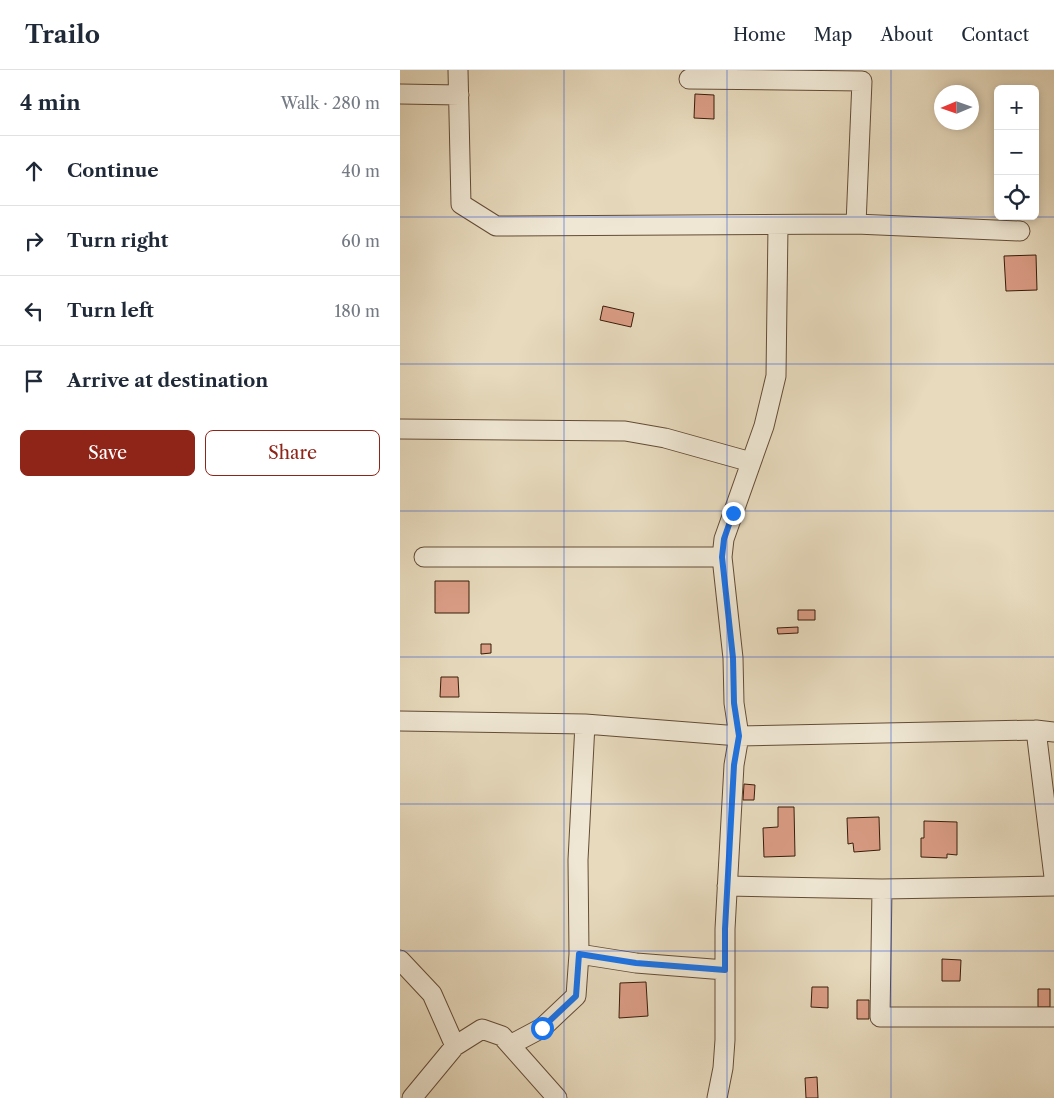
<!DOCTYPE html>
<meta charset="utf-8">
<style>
:root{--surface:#fff;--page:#f6f6f7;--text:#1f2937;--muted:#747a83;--line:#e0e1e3;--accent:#8f2418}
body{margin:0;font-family:"Libre Caslon Text",serif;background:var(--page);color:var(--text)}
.controls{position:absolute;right:15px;top:15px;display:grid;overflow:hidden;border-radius:8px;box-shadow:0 2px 8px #0003}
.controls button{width:45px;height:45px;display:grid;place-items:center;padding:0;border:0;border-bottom:1px solid var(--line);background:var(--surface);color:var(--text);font:25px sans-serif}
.compass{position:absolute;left:534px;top:15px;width:45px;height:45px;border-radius:50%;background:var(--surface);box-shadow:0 2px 8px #0003;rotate:268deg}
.stop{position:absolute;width:15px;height:15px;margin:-11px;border:4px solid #1a73e8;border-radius:50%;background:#fff}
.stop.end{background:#1a73e8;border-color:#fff;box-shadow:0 1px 5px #0008}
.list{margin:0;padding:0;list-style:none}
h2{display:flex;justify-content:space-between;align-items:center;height:65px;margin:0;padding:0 20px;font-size:21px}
h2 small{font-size:16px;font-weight:400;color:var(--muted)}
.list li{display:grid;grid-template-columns:32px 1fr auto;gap:15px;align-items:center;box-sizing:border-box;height:70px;padding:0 20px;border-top:1px solid var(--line)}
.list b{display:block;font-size:19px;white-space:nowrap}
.list em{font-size:16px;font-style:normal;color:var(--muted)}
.actions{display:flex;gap:10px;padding:15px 20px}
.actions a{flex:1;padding:11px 0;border:1px solid var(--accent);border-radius:8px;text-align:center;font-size:18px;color:var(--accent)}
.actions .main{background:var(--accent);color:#fff}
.icon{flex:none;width:28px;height:28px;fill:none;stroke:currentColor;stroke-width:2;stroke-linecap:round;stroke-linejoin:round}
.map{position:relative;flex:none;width:654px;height:1028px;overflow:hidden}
header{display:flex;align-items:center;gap:30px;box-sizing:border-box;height:70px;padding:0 25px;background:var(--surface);border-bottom:1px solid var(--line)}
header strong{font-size:24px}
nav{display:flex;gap:28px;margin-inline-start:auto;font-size:18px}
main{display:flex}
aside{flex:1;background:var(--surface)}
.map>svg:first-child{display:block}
.building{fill:#da9c85;stroke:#391c09}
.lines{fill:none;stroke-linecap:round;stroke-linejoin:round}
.street-casing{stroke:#644c36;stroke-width:21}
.street{stroke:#efe7d4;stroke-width:19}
.route{stroke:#1a73e8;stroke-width:6}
.grid{fill:none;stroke:#1d4ed8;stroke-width:1;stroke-opacity:0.55}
</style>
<header>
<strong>Trailo</strong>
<nav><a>Home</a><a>Map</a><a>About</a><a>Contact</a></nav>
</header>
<main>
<aside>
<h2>4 min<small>Walk · 280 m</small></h2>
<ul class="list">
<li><svg class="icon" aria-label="ahead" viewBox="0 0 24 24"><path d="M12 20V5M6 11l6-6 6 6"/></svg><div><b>Continue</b></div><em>40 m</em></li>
<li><svg class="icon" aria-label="right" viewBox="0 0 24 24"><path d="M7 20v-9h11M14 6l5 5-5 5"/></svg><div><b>Turn right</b></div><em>60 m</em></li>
<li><svg class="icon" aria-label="left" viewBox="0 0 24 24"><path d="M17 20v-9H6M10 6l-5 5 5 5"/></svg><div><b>Turn left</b></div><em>180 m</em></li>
<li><svg class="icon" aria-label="arrive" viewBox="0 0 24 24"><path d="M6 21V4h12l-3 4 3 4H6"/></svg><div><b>Arrive at destination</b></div></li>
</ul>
<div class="actions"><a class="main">Save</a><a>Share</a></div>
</aside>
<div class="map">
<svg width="654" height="1028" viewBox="0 0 654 1028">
<rect width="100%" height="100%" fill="#e7dabd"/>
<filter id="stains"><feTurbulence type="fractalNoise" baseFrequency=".004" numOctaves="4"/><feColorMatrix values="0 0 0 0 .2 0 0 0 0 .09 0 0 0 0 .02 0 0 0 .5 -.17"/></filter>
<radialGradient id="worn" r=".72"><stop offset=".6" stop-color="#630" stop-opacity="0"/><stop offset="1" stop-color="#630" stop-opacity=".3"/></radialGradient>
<path class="building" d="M295 24 314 25V49L294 48Z
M636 185 637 220 606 221 604 186Z
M203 236 234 243 231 257 200 250Z
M35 511H69V543H35Z
M398 540H415V550H398Z
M398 557V563L378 564 377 558Z
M81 574H91V583L81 584Z
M41 607H58L59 627H40Z
M344 714 355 715 354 730H343Z
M378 737H394L395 786 364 787 363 758 378 757Z
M479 747 480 780 454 782 453 773 448 774 447 748Z
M524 751 557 752V785L547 784V788L521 787V768H524Z
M542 889 561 890 560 911H542Z
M246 912 248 946 219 948 220 913Z
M412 917H428V938L411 937Z
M638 919H650V937H638Z
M457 930H469V949H457Z
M417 1007 418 1028H406L405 1008Z"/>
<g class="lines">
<defs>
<path id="street" d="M58 0 61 134 96 156 456 154 620 161
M289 9 462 11 456 154
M0 24 59 25
M0 359 225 361 265 368 351 392
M24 487H322
M0 651 185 654 339 666 636 660 654 662
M636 660 654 807
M327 816 482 819 654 816
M482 819 480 947H654
M179 884 236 893 325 900
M0 890 32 924 55 976 82 959 102 966 157 1028
M110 975 142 958 176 926 179 884 178 790 185 654
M12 1028 55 976
M317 1028 323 998 325 970V859L334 695 339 666 334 633 333 588 322 487 324 469 364 356 376 306 378 156"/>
</defs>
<use href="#street" class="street-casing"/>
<use href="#street" class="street"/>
</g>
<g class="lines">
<path class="route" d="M142 958 176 926 179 884 236 893 325 900V859L334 695 339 666 334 633 333 588 322 487 324 469 333 443"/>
</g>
<path class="grid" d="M164 0V1028M327 0V1028M491 0V1028M0 147H654M0 294H654M0 441H654M0 587H654M0 734H654M0 881H654"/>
<rect width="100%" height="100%" filter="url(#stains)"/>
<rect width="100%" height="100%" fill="url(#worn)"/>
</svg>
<div class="controls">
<button>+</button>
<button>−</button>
<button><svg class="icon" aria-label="locate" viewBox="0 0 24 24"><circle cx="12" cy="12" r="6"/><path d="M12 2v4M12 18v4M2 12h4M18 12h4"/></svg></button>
</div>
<svg class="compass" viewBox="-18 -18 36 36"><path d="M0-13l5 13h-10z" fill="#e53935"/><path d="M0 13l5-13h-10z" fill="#747a83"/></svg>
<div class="stop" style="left:142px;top:958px"></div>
<div class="stop end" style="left:333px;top:443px"></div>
</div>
</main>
